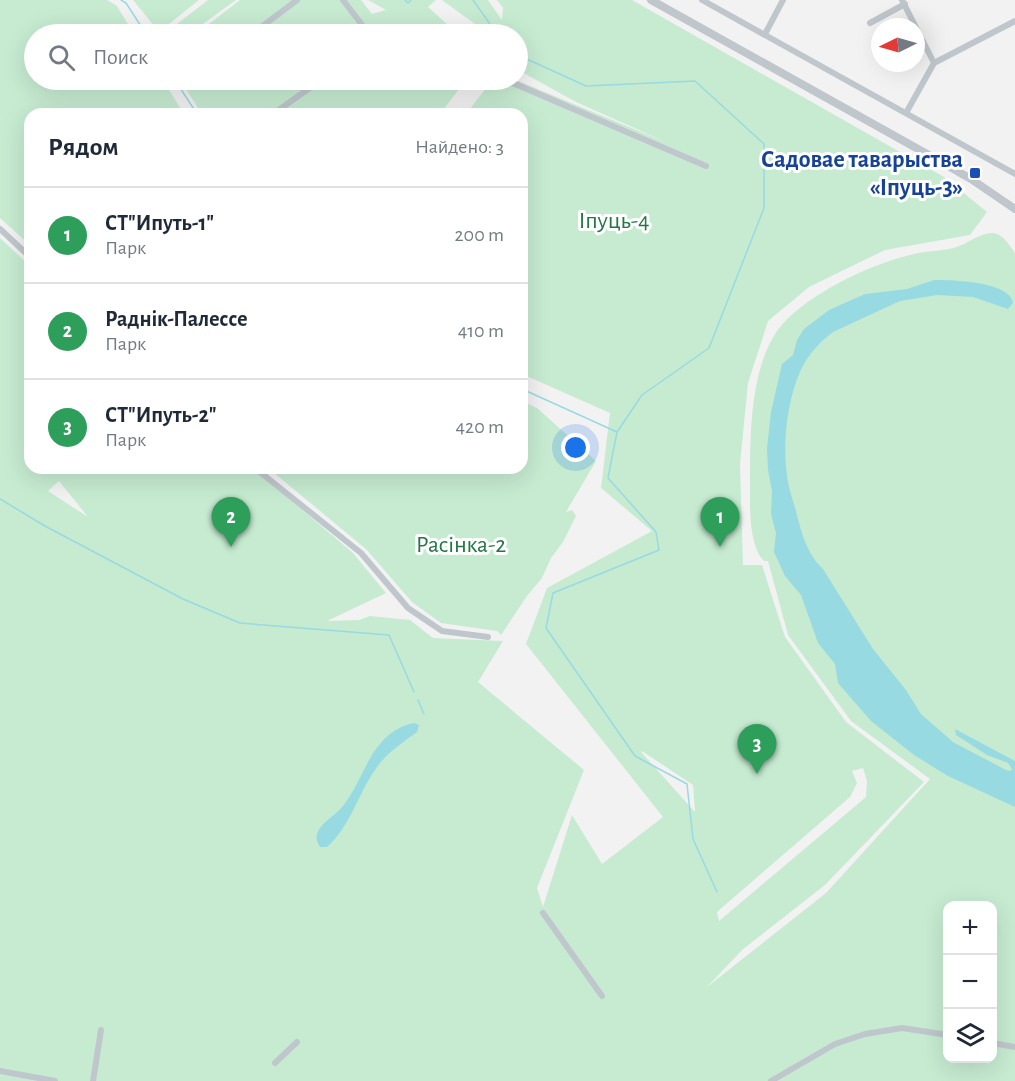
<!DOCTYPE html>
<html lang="ru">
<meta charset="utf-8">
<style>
:root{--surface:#fff;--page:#f2f2f3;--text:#1f2937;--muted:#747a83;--line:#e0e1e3;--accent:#1a73e8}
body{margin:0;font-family:"Alegreya Sans",sans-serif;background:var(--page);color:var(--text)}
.controls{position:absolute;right:18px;bottom:18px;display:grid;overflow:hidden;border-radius:12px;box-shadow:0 6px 24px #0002}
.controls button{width:54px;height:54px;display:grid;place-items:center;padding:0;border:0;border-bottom:2px solid var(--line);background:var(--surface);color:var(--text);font:30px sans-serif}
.compass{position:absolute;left:871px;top:18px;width:54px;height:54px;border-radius:50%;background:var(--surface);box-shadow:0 6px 24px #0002;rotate:265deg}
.you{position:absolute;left:576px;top:448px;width:21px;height:21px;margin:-15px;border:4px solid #fff;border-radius:50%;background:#1a73e8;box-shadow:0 0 0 9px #1a73e833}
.badge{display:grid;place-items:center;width:39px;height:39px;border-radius:50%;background:var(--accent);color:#fff;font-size:20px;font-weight:700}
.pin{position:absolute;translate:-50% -50px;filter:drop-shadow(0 2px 3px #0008)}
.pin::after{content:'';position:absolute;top:32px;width:21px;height:18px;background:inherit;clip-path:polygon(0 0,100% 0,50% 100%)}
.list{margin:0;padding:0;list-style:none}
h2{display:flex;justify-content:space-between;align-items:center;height:78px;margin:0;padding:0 24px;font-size:26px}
h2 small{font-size:20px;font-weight:400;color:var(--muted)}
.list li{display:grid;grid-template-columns:39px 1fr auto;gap:18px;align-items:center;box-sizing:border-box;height:96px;padding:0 24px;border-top:2px solid var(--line)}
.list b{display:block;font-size:22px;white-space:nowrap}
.list p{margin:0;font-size:20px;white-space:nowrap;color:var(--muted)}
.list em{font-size:20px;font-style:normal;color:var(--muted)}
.icon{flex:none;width:33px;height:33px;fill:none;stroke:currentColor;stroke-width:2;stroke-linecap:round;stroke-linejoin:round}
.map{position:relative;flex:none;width:1015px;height:1081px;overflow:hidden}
.search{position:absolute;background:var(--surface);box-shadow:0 6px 24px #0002;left:24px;top:24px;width:504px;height:66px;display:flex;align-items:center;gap:15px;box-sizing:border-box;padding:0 21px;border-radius:33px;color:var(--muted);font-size:22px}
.panel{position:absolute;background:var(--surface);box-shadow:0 6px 24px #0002;left:24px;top:108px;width:504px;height:366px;border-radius:18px}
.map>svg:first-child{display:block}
.green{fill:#c6ebd1;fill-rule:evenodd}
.water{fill:#98dae2}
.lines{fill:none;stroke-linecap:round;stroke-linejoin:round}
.stream{stroke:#98dae2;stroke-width:1.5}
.minor{stroke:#bfc7cc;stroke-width:6}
.tertiary{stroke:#bfc7cc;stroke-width:8}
.transit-dot{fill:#1a4fb4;stroke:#fff;stroke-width:2}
.labels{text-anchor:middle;stroke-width:6;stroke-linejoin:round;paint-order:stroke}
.transit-label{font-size:24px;font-weight:bold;fill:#164399;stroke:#fff;text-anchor:end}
.park-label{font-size:24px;fill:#237745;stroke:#fff}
</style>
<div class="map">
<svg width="1015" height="1081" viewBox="0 0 1015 1081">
<rect width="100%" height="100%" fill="#f3f2f2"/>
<path class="green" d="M0 0H107L117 6 134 34H34V80H163L184 114H30V245L0 218Z
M133 0H199L159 32Z
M208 0H236L189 34H164Z
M240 0H361L372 14 386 10 368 0H436L428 7 458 34H196Z
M442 0H488L502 20 503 8 497 0H632L944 177 987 212 970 235 885 250 809 287 768 321 748 383 740 464 743 565H762L785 637 846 722 924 782 825 885 742 950 707 987 826 893 930 779 851 721 788 635 768 561H764C748 545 750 503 750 482 750 436 750 370 777 331 802 296 872 263 914 254 929 250 944 252 959 246 969 243 985 229 997 234 1005 237 1010 246 1015 253V1081H0V238L30 266V468H253L353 553 386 593 327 621 359 620 370 616 410 620 433 638 503 641 478 682 584 770 537 888 543 907 572 815 602 864 663 817 526 644 547 588 652 531 601 488 610 413 522 374V114H466L492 80H516L668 143 576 102 518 70V34H483L475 24ZM59 481 88 517 48 491ZM642 751 693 785 695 812 641 752ZM863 768 867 781 866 797 719 921 717 912 850 797 857 783 852 771ZM948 906H992V1058H948Z
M180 80H466L440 114H202Z
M522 401 537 408 596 461 566 512 572 510 576 516 563 542 551 558 542 578 527 596 501 635 497 631 441 623 412 602 366 549 268 468H522Z"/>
<path class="water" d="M934 280C951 280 1010 281 1013 303L1008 309 973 297 937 295 900 301 833 332C822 340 812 351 805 362 788 391 782 443 787 475 788 488 793 499 796 511 801 532 807 554 823 569L873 649 906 690 921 714 953 742 1006 770 1010 771 1012 769 1008 763 987 755 956 735 955 729 1015 761V807L948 776 914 755 871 721 838 683 835 664 818 643 801 595 785 576 774 552 776 533 771 514 772 491 768 470 767 448 771 412 782 364 793 355 797 340 804 329 829 310 865 294 907 289Z
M414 723 419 725 417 732C401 744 386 753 375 770 358 794 350 827 327 847H320C317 842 316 839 317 834 321 822 336 815 343 806 366 777 371 732 414 723Z"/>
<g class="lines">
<path class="stream" d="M121 0 126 3 146 34
M405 0 408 3 411 0
M473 0 497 34
M518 55 586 86 695 81 764 144V208L709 348 642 395 617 432 608 478 656 532 659 550 553 593 546 628 635 756 687 784 693 839 717 892
M175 80 197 114
M522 389 617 432
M0 499 45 526 183 599 240 623 389 635 414 692
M418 700 424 714"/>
<path class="minor" d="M343 0 369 34
M702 0 1015 174
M902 0 934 63
M870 23 905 4
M252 34 297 0
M384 34 394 27 416 33
M765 34 783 0
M506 80 706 166
M190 81 192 80
M906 113 934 63 1015 21
M273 114 321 80
M0 229 30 257
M255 468 361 553 408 608 442 631 488 637
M543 913 602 996
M992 1043 1015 1047
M275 1063 297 1042
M0 1071 55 1081
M93 1081 101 1030
M771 1081 835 1044 865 1034 902 1028 948 1035"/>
<path class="tertiary" d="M651 0 936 159 971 179 1015 209"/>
</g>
<rect class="transit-dot" x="969" y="167" width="12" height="12" rx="3"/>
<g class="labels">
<g class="transit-label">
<text x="963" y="167">Садовае таварыства<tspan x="963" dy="28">«Іпуць-3»</tspan></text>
</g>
<g class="park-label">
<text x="614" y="228">Іпуць-4</text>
<text x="461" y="552">Расінка-2</text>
</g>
</g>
</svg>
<div class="controls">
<button>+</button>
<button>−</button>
<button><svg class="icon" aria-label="layers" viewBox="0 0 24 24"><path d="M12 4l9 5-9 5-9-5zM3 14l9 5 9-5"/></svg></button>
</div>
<svg class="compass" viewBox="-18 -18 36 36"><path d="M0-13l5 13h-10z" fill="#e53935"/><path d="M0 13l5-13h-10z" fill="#747a83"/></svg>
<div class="you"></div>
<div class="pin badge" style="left:720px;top:547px;background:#2e9e5b">1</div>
<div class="pin badge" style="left:231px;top:547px;background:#2e9e5b">2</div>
<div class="pin badge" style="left:757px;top:774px;background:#2e9e5b">3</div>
<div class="search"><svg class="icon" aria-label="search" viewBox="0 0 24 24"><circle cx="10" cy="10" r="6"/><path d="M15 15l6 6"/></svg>Поиск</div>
<section class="panel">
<h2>Рядом<small>Найдено: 3</small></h2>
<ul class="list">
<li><span class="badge" style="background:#2e9e5b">1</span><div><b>СТ&quot;Ипуть-1&quot;</b><p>Парк</p></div><em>200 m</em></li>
<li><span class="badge" style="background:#2e9e5b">2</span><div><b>Раднік-Палессе</b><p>Парк</p></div><em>410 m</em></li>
<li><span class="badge" style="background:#2e9e5b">3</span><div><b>СТ&quot;Ипуть-2&quot;</b><p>Парк</p></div><em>420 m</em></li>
</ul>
</section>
</div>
